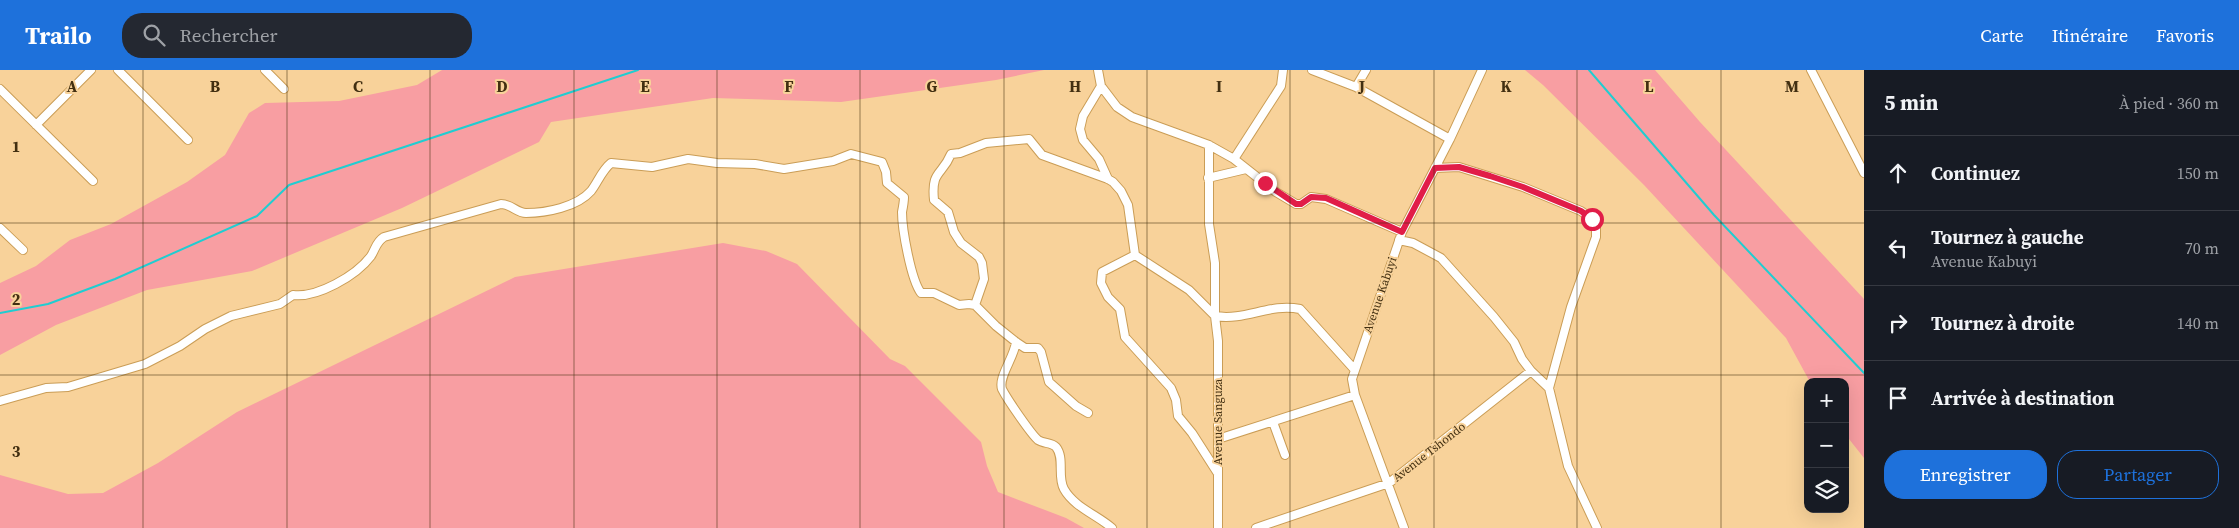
<!DOCTYPE html>
<html lang="fr">
<meta charset="utf-8">
<style>
:root{--surface:#171b24;--page:#242831;--text:#f1f3f6;--muted:#9ea1a6;--line:#363941;--accent:#1e71db}
body{margin:0;font-family:"Source Serif 4",serif;background:var(--page);color:var(--text)}
.controls{position:absolute;right:15px;bottom:15px;display:grid;overflow:hidden;border-radius:10px;box-shadow:0 5px 20px #0002}
.controls button{width:45px;height:45px;display:grid;place-items:center;padding:0;border:0;border-bottom:1px solid var(--line);background:var(--surface);color:var(--text);font:25px sans-serif}
.stop{position:absolute;width:15px;height:15px;margin:-11px;border:4px solid #e11d48;border-radius:50%;background:#fff}
.stop.end{background:#e11d48;border-color:#fff;box-shadow:0 1px 5px #0008}
.list{margin:0;padding:0;list-style:none}
h2{display:flex;justify-content:space-between;align-items:center;height:65px;margin:0;padding:0 20px;font-size:21px}
h2 small{font-size:16px;font-weight:400;color:var(--muted)}
.list li{display:grid;grid-template-columns:32px 1fr auto;gap:15px;align-items:center;box-sizing:border-box;height:75px;padding:0 20px;border-top:1px solid var(--line)}
.list b{display:block;font-size:19px;white-space:nowrap}
.list p{margin:0;font-size:16px;white-space:nowrap;color:var(--muted)}
.list em{font-size:16px;font-style:normal;color:var(--muted)}
.actions{display:flex;gap:10px;padding:15px 20px}
.actions a{flex:1;padding:11px 0;border:1px solid var(--accent);border-radius:20px;text-align:center;font-size:18px;color:var(--accent)}
.actions .main{background:var(--accent);color:#fff}
.icon{flex:none;width:28px;height:28px;fill:none;stroke:currentColor;stroke-width:2;stroke-linecap:round;stroke-linejoin:round}
.map{position:relative;flex:none;width:1864px;height:458px;overflow:hidden}
header{display:flex;align-items:center;gap:30px;box-sizing:border-box;height:70px;padding:0 25px;background:var(--accent);color:#fff}
header strong{font-size:24px}
nav{display:flex;gap:28px;margin-inline-start:auto;font-size:18px}
.search{width:350px;height:45px;background:var(--page);display:flex;align-items:center;gap:12px;box-sizing:border-box;padding:0 18px;border-radius:20px;color:var(--muted);font-size:19px}
main{display:flex}
aside{flex:1;background:var(--surface)}
.map>svg:first-child{display:block}
.green{fill:#f89ea2}
.lines{fill:none;stroke-linecap:round;stroke-linejoin:round}
.stream{stroke:#20cdd1;stroke-width:2}
.minor-casing{stroke:#ca9d56;stroke-width:10}
.minor{stroke:#fff;stroke-width:8}
.route{stroke:#e11d48;stroke-width:6}
.grid{fill:none;stroke:#422f11;stroke-width:1;stroke-opacity:0.55}
.labels{text-anchor:middle;stroke-width:4;stroke-linejoin:round;paint-order:stroke}
.street-label{font-size:12px;fill:#422f11;stroke:#f8d29a}
.grid-label{font-size:16px;text-anchor:middle;font-weight:bold;fill:#422f11;stroke:#f8d29a;stroke-width:4;stroke-linejoin:round;paint-order:stroke}
</style>
<header>
<strong>Trailo</strong>
<div class="search"><svg class="icon" aria-label="search" viewBox="0 0 24 24"><circle cx="10" cy="10" r="6"/><path d="M15 15l6 6"/></svg>Rechercher</div>
<nav><a>Carte</a><a>Itinéraire</a><a>Favoris</a></nav>
</header>
<main>
<div class="map">
<svg width="1864" height="458" viewBox="0 0 1864 458">
<rect width="100%" height="100%" fill="#f8d29a"/>
<path class="green" d="M442 0H1044L996 10 841 32 713 28 551 52 539 72 402 138 252 201 147 220 56 255 0 285V213L36 196 70 170 111 154 187 112 225 85 249 43 265 33 339 31 417 15Z
M1525 0H1655L1700 52 1864 229V388L1845 364V312H1810L1786 268 1644 115 1543 15Z
M723 173 766 181 797 194 890 289 905 296 981 372 987 396 998 422 1066 448 1084 458H0V405L68 424 103 423 158 393 237 342 515 207Z"/>
<g class="lines">
<path class="stream" d="M1589 0 1714 145 1864 303
M0 243 48 234 115 209 257 146 289 115 638 0"/>
<defs>
<path id="minor" d="M118 0 188 70
M265 0 284 19
M1098 0 1101 16 1117 37 1132 47 1209 75 1234 89 1276 122 1296 134H1301L1311 127 1326 129 1402 162
M1312 0 1356 17 1450 69
M1811 0 1864 103
M1101 16 1083 46 1080 59 1083 70 1099 89 1108 109
M1356 17 1366 0
M0 19 93 111
M36 55 91 0
M1209 75V154L1215 193V246L1218 271V458
M1234 89 1281 16 1283 0
M1435 98 1459 97 1523 117 1581 141 1592 149 1596 158V167L1571 237 1549 318
M1208 108 1246 99
M0 158 23 180
M1399 170 1413 173 1441 188 1494 247 1514 272 1522 289 1531 301 1549 318 1568 396 1597 458
M1135 185 1102 202 1101 213 1108 227 1120 239 1125 267 1171 318 1176 330 1178 346 1192 363 1217 402
M1135 185 1189 220 1215 246C1246 251 1269 233 1300 239L1354 299
M975 235 984 209 982 193 979 187 961 173 954 162 948 142 934 130C931 100 942 106 951 84L960 83 986 73 1029 69 1042 85 1108 109 1113 112 1121 121 1128 135 1135 185
M1016 272C1014 288 998 307 1002 319 1007 329 1031 364 1038 370 1044 374 1051 372 1056 377 1065 388 1057 407 1064 419 1074 437 1097 445 1112 458
M0 331 46 318 68 317 145 294 180 276 205 259 231 246 280 234 293 225C317 228 356 206 371 186 376 178 376 172 384 167L501 134C511 134 517 143 526 143 546 143 577 137 591 121 598 112 602 100 611 93L652 97 688 89 717 93 755 94 784 99 833 91 851 84 882 92 886 102 887 113 904 127C904 132 903 137 902 142 902 159 911 210 921 223H934L959 235 969 234 975 235 996 256 1016 272 1025 278H1038L1041 282 1049 312 1076 336 1088 343
M1273 352 1285 385
M1218 369 1355 325
M1256 458 1389 413 1531 301
M1404 458 1355 325 1352 309 1402 162 1450 69 1482 0"/>
</defs>
<use href="#minor" class="minor-casing"/>
<use href="#minor" class="minor"/>
</g>
<g class="lines">
<path class="route" d="M1265 113 1296 134H1301L1311 127 1326 128 1402 162 1435 98 1459 97 1490 106 1523 117 1581 141 1592 149"/>
</g>
<path class="grid" d="M143 0V458M287 0V458M430 0V458M574 0V458M717 0V458M860 0V458M1004 0V458M1147 0V458M1290 0V458M1434 0V458M1577 0V458M1721 0V458M0 153H1864M0 305H1864"/>
<g class="labels">
<g class="street-label">
<text transform="translate(1380 225) rotate(-71)" y="4">Avenue Kabuyi</text>
<text transform="translate(1218 352) rotate(-90)" y="4">Avenue Sanguza</text>
<text transform="translate(1429 382) rotate(-38)" y="4">Avenue Tshondo</text>
</g>
</g>
<g class="grid-label">
<text x="72" y="22">A</text>
<text x="215" y="22">B</text>
<text x="358" y="22">C</text>
<text x="502" y="22">D</text>
<text x="645" y="22">E</text>
<text x="789" y="22">F</text>
<text x="932" y="22">G</text>
<text x="1075" y="22">H</text>
<text x="1219" y="22">I</text>
<text x="1362" y="22">J</text>
<text x="1506" y="22">K</text>
<text x="1649" y="22">L</text>
<text x="1792" y="22">M</text>
<text x="16" y="82">1</text>
<text x="16" y="235">2</text>
<text x="16" y="387">3</text>
</g>
</svg>
<div class="controls">
<button>+</button>
<button>−</button>
<button><svg class="icon" aria-label="layers" viewBox="0 0 24 24"><path d="M12 4l9 5-9 5-9-5zM3 14l9 5 9-5"/></svg></button>
</div>
<div class="stop" style="left:1592px;top:149px"></div>
<div class="stop end" style="left:1265px;top:113px"></div>
</div>
<aside>
<h2>5 min<small>À pied · 360 m</small></h2>
<ul class="list">
<li><svg class="icon" aria-label="ahead" viewBox="0 0 24 24"><path d="M12 20V5M6 11l6-6 6 6"/></svg><div><b>Continuez</b></div><em>150 m</em></li>
<li><svg class="icon" aria-label="left" viewBox="0 0 24 24"><path d="M17 20v-9H6M10 6l-5 5 5 5"/></svg><div><b>Tournez à gauche</b><p>Avenue Kabuyi</p></div><em>70 m</em></li>
<li><svg class="icon" aria-label="right" viewBox="0 0 24 24"><path d="M7 20v-9h11M14 6l5 5-5 5"/></svg><div><b>Tournez à droite</b></div><em>140 m</em></li>
<li><svg class="icon" aria-label="arrive" viewBox="0 0 24 24"><path d="M6 21V4h12l-3 4 3 4H6"/></svg><div><b>Arrivée à destination</b></div></li>
</ul>
<div class="actions"><a class="main">Enregistrer</a><a>Partager</a></div>
</aside>
</main>
